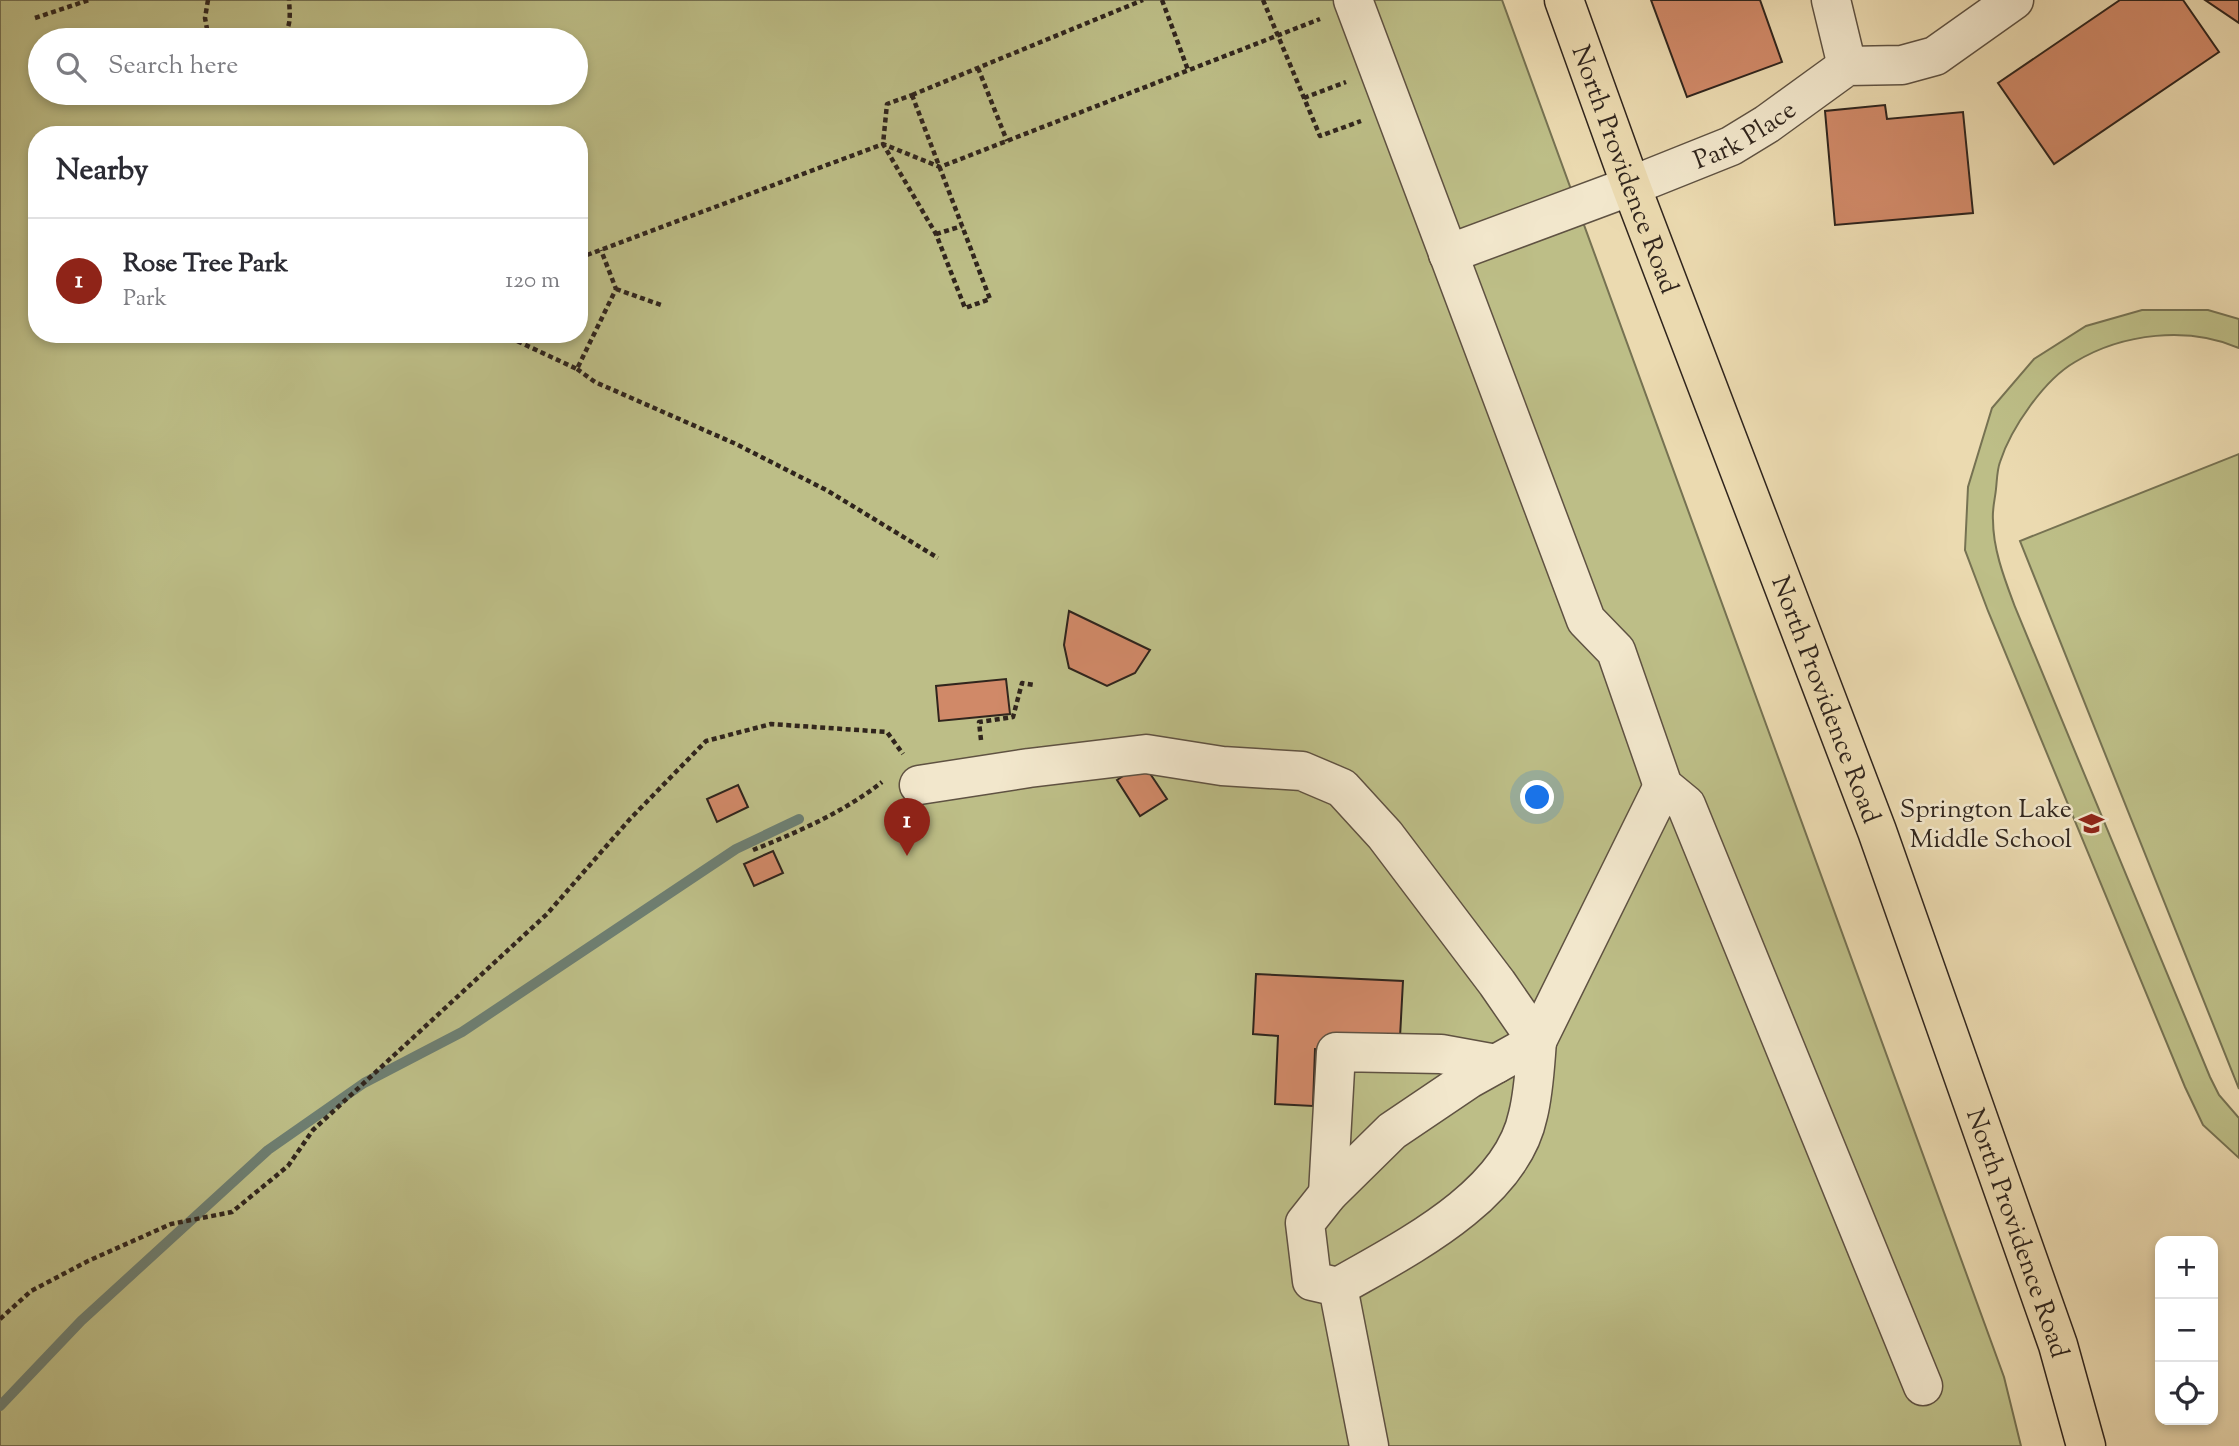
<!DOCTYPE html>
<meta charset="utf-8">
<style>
:root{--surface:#fff;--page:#f7f7f7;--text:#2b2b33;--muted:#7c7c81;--line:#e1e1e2;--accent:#8f2418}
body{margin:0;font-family:"Sorts Mill Goudy",serif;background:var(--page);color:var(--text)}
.controls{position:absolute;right:21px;bottom:21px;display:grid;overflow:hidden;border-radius:14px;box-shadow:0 4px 10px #0003}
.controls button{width:63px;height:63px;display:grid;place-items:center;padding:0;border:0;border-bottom:2px solid var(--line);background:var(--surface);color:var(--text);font:35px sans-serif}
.you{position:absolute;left:1538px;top:798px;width:24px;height:24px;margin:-18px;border:5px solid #fff;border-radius:50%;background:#1a73e8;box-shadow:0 0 0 10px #1a73e833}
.badge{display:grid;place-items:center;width:46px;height:46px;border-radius:50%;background:var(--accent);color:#fff;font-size:23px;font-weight:700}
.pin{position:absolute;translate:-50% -58px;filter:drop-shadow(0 2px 4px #0008)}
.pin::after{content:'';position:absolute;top:37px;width:24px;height:21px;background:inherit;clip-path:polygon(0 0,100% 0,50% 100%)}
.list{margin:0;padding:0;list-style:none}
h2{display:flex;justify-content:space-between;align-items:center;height:91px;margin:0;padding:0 28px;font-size:30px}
h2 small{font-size:23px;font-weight:400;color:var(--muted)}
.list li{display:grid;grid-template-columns:46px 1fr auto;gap:21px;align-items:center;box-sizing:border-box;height:126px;padding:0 28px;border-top:2px solid var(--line)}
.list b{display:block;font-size:26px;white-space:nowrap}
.list p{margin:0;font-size:23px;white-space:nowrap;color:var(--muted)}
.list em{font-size:23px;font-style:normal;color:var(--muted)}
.icon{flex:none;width:38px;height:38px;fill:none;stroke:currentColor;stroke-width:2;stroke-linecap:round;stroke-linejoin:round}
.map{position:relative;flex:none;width:2239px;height:1446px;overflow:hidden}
.search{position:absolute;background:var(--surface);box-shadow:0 4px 10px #0003;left:28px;top:28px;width:560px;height:77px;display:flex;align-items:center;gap:18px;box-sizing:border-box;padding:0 24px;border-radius:38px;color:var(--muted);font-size:26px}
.panel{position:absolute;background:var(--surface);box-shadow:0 4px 10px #0003;left:28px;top:126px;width:560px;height:217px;border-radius:28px}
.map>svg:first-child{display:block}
.green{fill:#bdbe87;stroke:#767252;stroke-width:2;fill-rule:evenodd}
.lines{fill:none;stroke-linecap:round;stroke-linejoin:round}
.stream{stroke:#6e7f72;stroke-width:10}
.building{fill:#d08968;stroke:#30251d;stroke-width:2}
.minor-casing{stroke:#5f5242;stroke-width:41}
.major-casing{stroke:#30251d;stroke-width:41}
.path{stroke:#30251d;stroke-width:4.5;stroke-dasharray:5 3.5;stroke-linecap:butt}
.minor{stroke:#f2e7cc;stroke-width:38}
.major{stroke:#ebdab0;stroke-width:38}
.labels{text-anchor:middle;stroke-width:5;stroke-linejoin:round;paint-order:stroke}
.street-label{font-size:26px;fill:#30251d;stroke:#f2e7cc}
.poi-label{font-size:26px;fill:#30251d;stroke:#f2e7cc;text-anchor:end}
</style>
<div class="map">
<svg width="2239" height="1446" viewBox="0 0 2239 1446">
<rect width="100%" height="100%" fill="#ebdab0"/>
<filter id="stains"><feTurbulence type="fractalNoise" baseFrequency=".00286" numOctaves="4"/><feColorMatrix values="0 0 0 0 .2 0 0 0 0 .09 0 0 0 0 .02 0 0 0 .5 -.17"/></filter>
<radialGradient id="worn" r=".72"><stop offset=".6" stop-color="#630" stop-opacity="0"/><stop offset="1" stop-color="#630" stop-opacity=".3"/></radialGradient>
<path class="green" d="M0 0H1502L2004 1377 2021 1446H0ZM40 40H576V93H40ZM37 135H579V334H37Z
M2142 310H2208L2239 319V348C2188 326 2123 333 2075 362 2044 380 2011 428 2000 462 1997 470 1997 480 1996 489 1995 499 1992 510 1993 520 1993 550 2005 580 2015 607L2210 1077 2219 1095 2239 1118V1158L2203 1125 2185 1087 1988 611 1965 550 1968 487 1992 408 2034 359 2086 326Z
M2239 454V1089L2020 541Z"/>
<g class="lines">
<path class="stream" d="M0 1406 81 1321 268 1150 364 1083 462 1032 736 849 799 819"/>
</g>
<path class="building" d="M1651 0H1760L1782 62 1687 97Z
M2120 0H2183L2219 52 2054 164 1998 83Z
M2205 0H2239V23Z
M1885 105 1887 119 1963 112 1973 213 1835 225 1825 111Z
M1069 611 1150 650 1135 673 1107 686 1069 668 1064 645Z
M1006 679 1010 714 939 721 936 686Z
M1143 763 1167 799 1140 816 1117 780Z
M738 785 748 807 717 822 707 799Z
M773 851 783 873 754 886 744 864Z
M1256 974 1403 981 1400 1037 1326 1050 1315 1049 1313 1106 1275 1104 1278 1036 1253 1034Z"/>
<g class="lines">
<defs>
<g id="minor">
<path d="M1353 0 1586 620 1616 651 1663 786 1686 805 1923 1386"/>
<path d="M1831 0 1847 66"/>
<path id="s1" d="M1448 254 1631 186 1731 146 1767 124 1847 66 1902 65 1935 56 2014 0"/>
<path d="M919 785 1029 768 1146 754 1222 766 1302 771 1342 788 1385 835 1497 983 1537 1041C1535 1065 1534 1091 1528 1115 1511 1197 1404 1249 1338 1287"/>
<path d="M1328 1194 1336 1052 1441 1054 1496 1064"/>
<path d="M1369 1446 1338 1287 1312 1281 1305 1223 1328 1194 1392 1131 1469 1079 1537 1041 1663 786"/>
</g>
<g id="major">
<path id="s2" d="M1564 0 1631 186 1877 831 2058 1345 2086 1446"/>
</g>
</defs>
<use href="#minor" class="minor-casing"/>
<use href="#major" class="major-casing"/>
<path class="path" d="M208 0 205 18 207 29 217 40
M1162 0 1188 70
M1263 0 1320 136 1361 121
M35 18 89 0
M279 40C292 29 290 16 289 0
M978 68 1007 141
M912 95 990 299 965 308 936 234 883 144 887 104Z
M912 95 1143 0
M1304 98 1346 82
M936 234 962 226
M579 258 883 144 940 167 1320 19
M616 289 664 306
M502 334 577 369 616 289 601 250
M577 369 595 382 736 444 828 491 938 558
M981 740 979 722 1013 717 1022 683 1034 685
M753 850C798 832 844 812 882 782
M0 1319 31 1291 88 1261 171 1224 232 1212 288 1166 313 1130 547 914 630 819 706 741 771 724 887 732 903 754"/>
<use href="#minor" class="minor"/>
<use href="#major" class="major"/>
</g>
<defs>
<symbol id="school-bare" viewBox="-9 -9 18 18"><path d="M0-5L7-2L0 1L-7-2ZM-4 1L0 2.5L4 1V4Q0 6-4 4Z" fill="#8f2418" stroke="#f2e7cc" stroke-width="2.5" paint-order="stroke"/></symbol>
</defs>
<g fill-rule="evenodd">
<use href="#school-bare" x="2074" y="806" width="35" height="35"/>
</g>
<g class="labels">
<g class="street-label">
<text dy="9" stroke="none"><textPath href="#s1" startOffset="320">Park Place</textPath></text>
<text dy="9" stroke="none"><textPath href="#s2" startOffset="180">North Providence Road</textPath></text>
<text dy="9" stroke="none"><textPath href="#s2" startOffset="747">North Providence Road</textPath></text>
<text dy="9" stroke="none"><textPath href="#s2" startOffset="1314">North Providence Road</textPath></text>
</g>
<g class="poi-label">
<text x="2072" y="817">Springton Lake<tspan x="2072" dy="30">Middle School</tspan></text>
</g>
</g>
<rect width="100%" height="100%" filter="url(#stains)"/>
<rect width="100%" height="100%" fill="url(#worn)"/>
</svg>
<div class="controls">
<button>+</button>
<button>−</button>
<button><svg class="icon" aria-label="locate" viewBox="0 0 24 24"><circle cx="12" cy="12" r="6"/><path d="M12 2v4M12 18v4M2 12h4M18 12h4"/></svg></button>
</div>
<div class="you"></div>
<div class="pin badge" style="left:907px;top:856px">1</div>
<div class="search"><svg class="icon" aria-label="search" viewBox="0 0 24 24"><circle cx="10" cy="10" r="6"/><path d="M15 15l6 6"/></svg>Search here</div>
<section class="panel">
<h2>Nearby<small></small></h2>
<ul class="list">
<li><span class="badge">1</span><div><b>Rose Tree Park</b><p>Park</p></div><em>120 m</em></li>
</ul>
</section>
</div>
